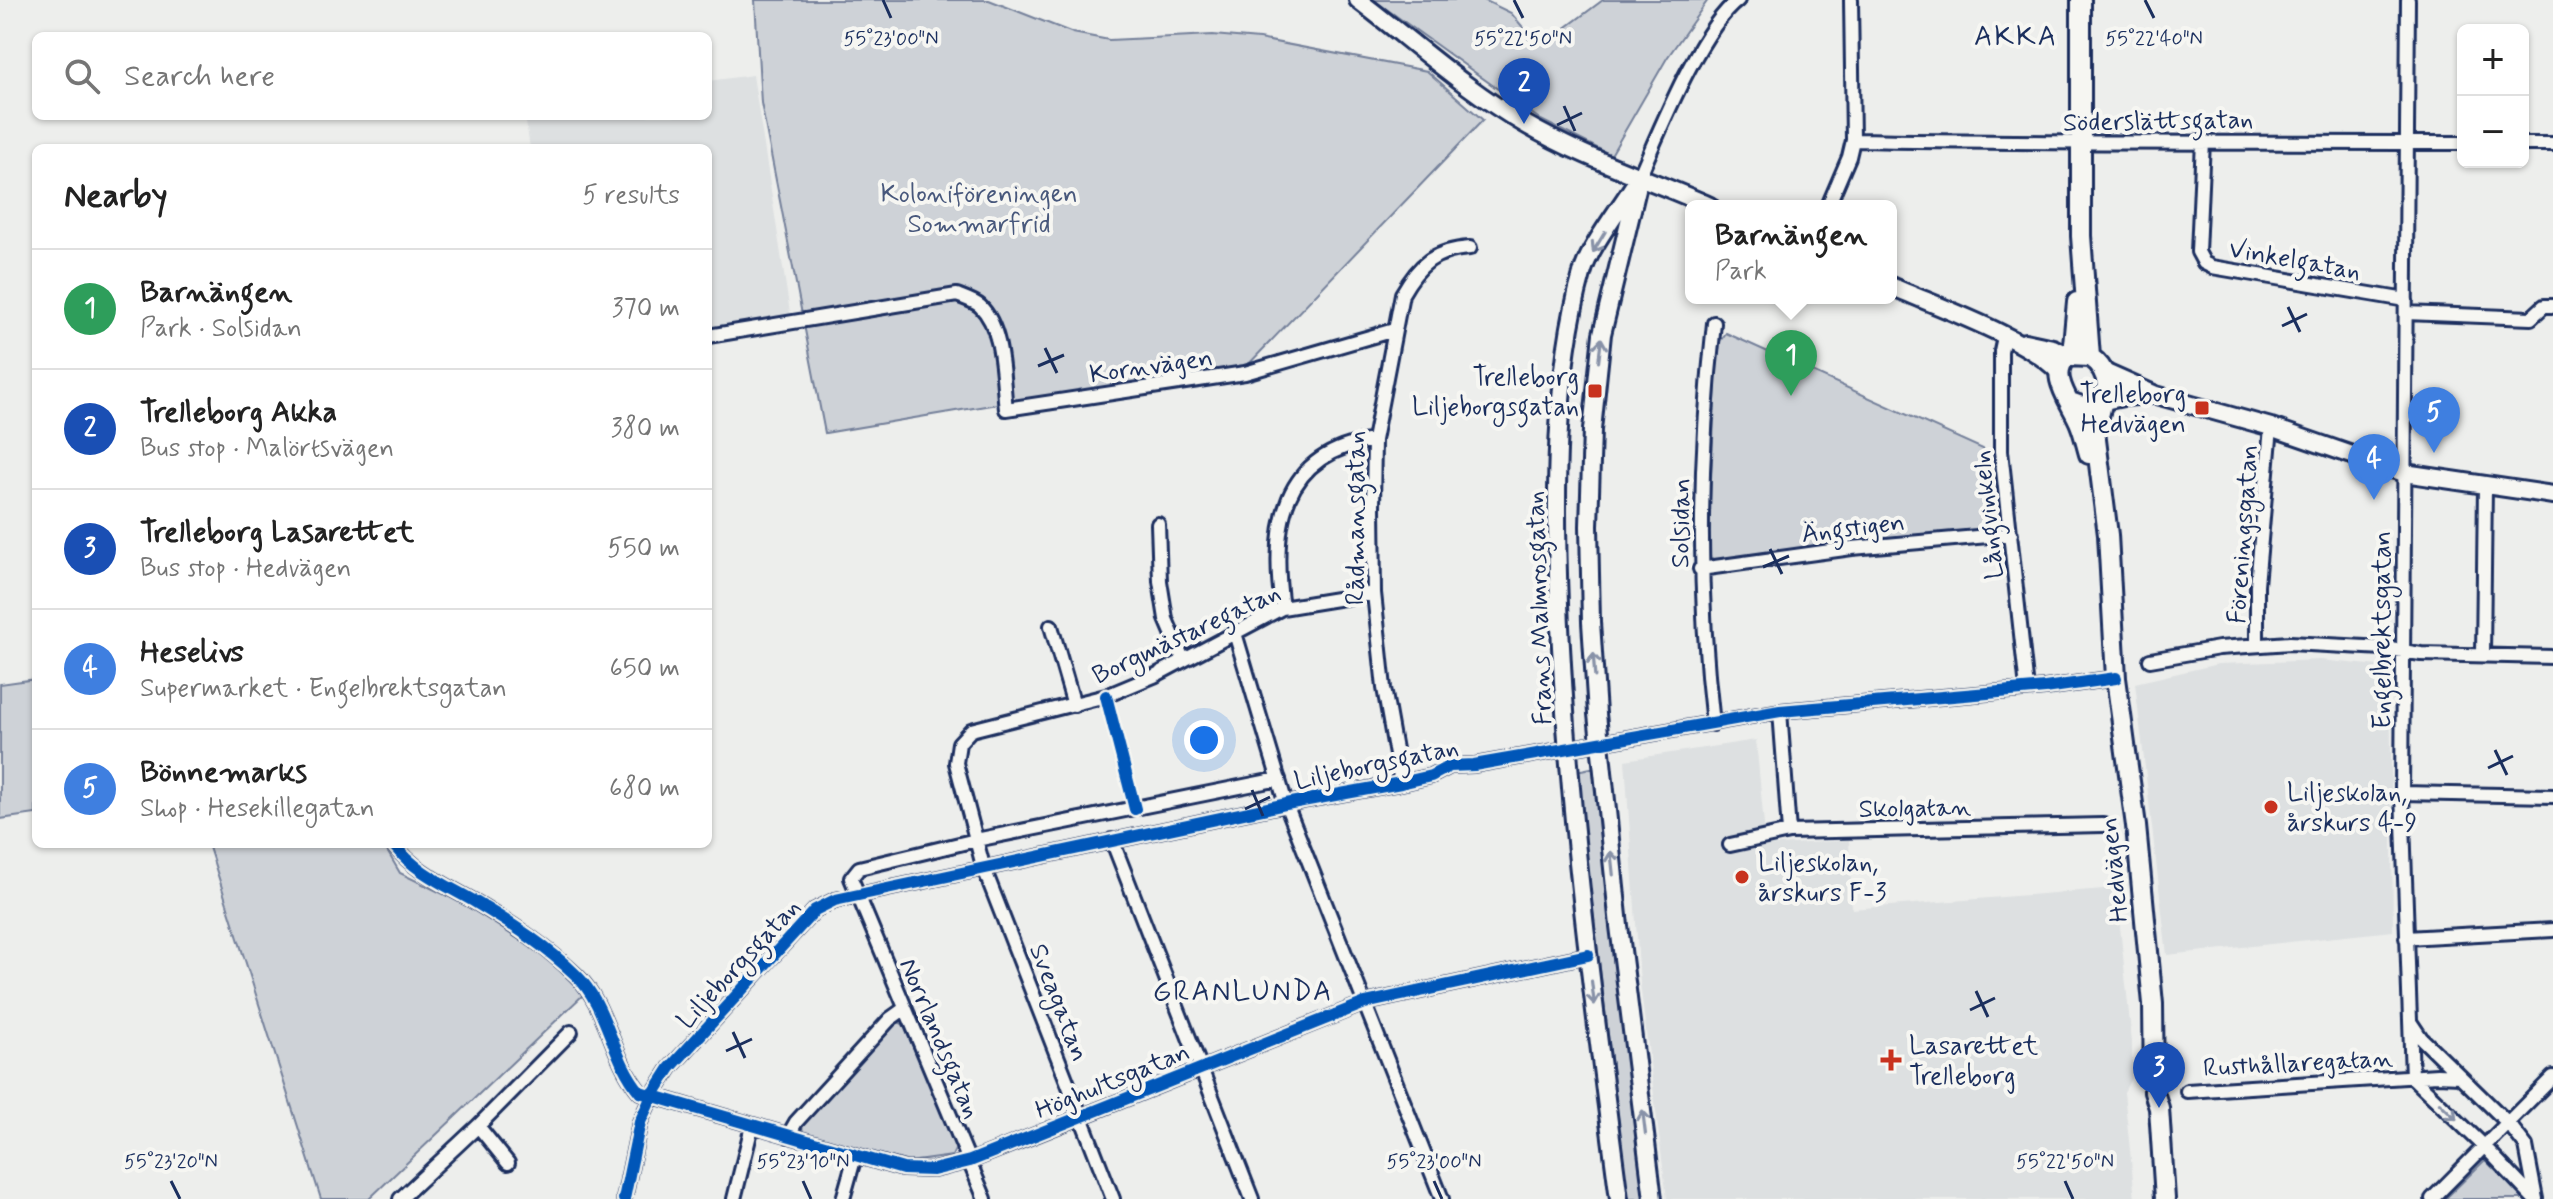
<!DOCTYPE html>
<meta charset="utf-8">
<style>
:root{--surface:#fff;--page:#f2f2f2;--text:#222;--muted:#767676;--line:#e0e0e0;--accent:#db2777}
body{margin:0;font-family:Mynerve,sans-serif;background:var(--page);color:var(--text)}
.controls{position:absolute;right:24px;top:24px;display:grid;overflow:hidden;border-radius:12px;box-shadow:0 2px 6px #0004}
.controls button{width:72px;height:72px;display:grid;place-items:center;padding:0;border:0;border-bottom:2px solid var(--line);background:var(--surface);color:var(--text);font:40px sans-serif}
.you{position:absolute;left:1204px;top:740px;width:28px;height:28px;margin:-20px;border:6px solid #fff;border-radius:50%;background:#1a73e8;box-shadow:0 0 0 12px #1a73e833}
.badge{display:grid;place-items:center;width:52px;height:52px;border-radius:50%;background:var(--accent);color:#fff;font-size:26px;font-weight:700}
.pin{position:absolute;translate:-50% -66px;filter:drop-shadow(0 2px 4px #0008)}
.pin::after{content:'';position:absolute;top:42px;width:28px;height:24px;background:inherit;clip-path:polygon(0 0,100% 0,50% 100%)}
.popup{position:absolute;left:1685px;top:200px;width:212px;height:104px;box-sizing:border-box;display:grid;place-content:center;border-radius:12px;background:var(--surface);filter:drop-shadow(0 2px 6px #0005);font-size:26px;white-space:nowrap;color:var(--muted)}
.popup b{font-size:30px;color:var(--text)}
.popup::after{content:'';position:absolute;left:50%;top:100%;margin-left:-16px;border:16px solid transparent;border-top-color:var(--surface)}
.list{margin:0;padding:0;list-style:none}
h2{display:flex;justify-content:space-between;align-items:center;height:104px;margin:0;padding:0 32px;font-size:34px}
h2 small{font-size:26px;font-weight:400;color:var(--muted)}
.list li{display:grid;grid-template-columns:52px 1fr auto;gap:24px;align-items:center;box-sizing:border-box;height:120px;padding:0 32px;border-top:2px solid var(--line)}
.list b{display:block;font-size:30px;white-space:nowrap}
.list p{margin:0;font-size:26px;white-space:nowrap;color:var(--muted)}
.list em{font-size:26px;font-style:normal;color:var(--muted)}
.icon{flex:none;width:44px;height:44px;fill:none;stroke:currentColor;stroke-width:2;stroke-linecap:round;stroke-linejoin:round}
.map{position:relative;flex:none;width:2553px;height:1199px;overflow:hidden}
.search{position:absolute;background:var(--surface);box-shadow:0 2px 6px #0004;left:32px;top:32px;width:680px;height:88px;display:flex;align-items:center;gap:20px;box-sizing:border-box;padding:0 28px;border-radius:12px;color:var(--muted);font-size:30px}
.panel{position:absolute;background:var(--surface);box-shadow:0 2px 6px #0004;left:32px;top:144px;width:680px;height:704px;border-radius:12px}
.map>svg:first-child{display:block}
.built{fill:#dde0e1}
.green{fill:#ced2d7;stroke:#74809a;stroke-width:2}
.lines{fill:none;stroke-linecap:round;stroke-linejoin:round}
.minor-casing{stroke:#1b2f5e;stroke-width:18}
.tertiary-casing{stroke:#1b2f5e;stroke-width:22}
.secondary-casing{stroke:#1b2f5e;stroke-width:24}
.minor{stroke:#f6f6f2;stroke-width:12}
.tertiary{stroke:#f6f6f2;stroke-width:16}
.secondary{stroke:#f6f6f2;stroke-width:18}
.cycleway-casing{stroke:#f6f6f2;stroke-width:17}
.cycleway{stroke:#0057b8;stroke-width:12}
.oneway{stroke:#8892a8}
.ticks{fill:none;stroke:#1b2f5e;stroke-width:3}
.poi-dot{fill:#c8321e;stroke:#f6f6f2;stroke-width:3}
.labels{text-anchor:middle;stroke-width:8;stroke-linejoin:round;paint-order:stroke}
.street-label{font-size:26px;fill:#1b2f5e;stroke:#f6f6f2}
.park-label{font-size:26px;fill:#48587c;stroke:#f6f6f2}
.poi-label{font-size:26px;fill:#1b2f5e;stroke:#f6f6f2;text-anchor:start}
.neighbourhood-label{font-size:28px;letter-spacing:2px;fill:#1b2f5e;stroke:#f6f6f2}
.ticks-label{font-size:20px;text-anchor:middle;fill:#1b2f5e;stroke:#f6f6f2;stroke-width:8;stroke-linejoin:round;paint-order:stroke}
</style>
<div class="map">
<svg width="2553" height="1199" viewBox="0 0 2553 1199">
<rect width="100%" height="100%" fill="#edeeec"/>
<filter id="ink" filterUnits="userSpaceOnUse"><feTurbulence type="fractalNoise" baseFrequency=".0125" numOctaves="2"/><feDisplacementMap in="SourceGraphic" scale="16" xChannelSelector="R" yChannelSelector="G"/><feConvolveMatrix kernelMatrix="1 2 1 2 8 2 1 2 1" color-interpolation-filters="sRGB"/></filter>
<g filter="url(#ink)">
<path class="built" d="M753 75 791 319 708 332V148H530L525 116H708V81Z
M2320 660 2390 667 2393 931 2167 955 2135 683 2218 664Z
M1756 740 1766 846 1849 840 1852 909 2116 888 2132 1043V1076L2124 1092 2135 1199H1667L1640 983 1625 760Z"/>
<path class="green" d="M755 0H989L1073 33 1109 40 1213 35 1259 39 1427 71 1483 120 1245 368 1009 402 825 433 761 103Z
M1374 0H1484L1511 13 1532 38 1564 29 1603 0H1708L1667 58 1611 155 1541 120Z
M1726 333 1983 449 1999 466 2005 523 1999 528 1858 540 1716 560 1707 556 1718 344Z
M36 679V814L0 819V684Z
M1596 767 1645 1199H1628L1576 771Z
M208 844H383L400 873 466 905 546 957 584 994 369 1199H321Z
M895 1021 903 1024 957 1146 952 1156 909 1162 803 1133 802 1126Z
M2485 1160 2524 1199H2445Z"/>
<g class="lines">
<defs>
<path id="minor" d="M2408 0 2402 793 2412 1077 2485 1147 2534 1199
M1853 140C2056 144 2260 142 2463 143
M2203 141 2198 252 2204 263 2212 267 2406 300
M2523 144H2553
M1640 175C1660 130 1700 29 1738 0
M1828 206 1849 157 1853 140 1851 0
M2406 313 2531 318 2544 306H2553
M708 336 957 295C964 298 974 301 980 306 1004 329 1002 378 1006 409L1245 373 1394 330
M2004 337 2001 351V451L2027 689
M1158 524 1160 581 1166 619 1183 659
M1700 569 1852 548 2011 534
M1282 608C1271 528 1280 453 1374 440
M1051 626 1074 705
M1235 633 1286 804 1442 1199
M2257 644V585L2271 427
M2483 655 2485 486
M2150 660 2219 648 2290 643 2384 648 2421 654 2553 657
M1780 711 1789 832
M1713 724C1697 590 1699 457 1714 323
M1401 783 1384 688 1374 593 1373 507 1374 440 1402 294C1419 264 1435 250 1470 248
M2402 793 2553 796
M1112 840 1252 1199
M393 844C416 873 446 885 477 903 512 924 546 946 576 975 608 1006 611 1058 640 1092L903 1169 933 1170 970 1161 1365 1003 1588 955
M1730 845 1789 832 2103 825
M2406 938 2553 930
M2411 1023 2421 1038 2508 1123 2526 1146 2536 1199
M2187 1091 2437 1075 2460 1076
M478 1126 571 1032
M788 1136 796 1122 890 1019 904 1009
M400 1199 478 1126 508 1163
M624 1199 640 1122 652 1096 670 1068 815 910 835 900 1286 804 1401 783 1431 776 1450 766 1474 765 1780 711 2045 688 2116 678
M734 1199 752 1126
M843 1199 855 1156
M985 1199 851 878 859 868 976 840 1279 779
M1113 1199 983 866 956 763 959 743 971 730 1106 696 1154 676 1282 608 1374 593
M2432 1199 2553 1077"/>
<path id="tertiary" d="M1358 0C1412 41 1466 90 1525 124 1583 158 1649 179 1710 206
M1637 189 1602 334 1592 430 1589 526 1591 622 1597 714 1619 926 1653 1199
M1891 286C1936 306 2028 338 2059 372
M2025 342 2053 348 2068 356
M2104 372 2156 395 2271 427 2404 473 2553 495
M2104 401 2123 397 2150 395
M1619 1199C1593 1001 1567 804 1559 604 1555 501 1554 373 1582 274 1590 244 1624 204 1640 175"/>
<path id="secondary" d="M2081 0V236L2090 357
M2072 355 2077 302
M2070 402 2087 408 2104 401C2110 384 2106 368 2090 357L2068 356C2046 374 2072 403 2080 424 2084 434 2086 444 2089 454
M2102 404 2095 432 2108 535 2116 678 2136 826 2153 1004 2154 1092 2159 1108 2165 1199"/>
</defs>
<use href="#minor" class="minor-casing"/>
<use href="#tertiary" class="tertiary-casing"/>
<use href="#secondary" class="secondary-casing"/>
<use href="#minor" class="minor"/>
<use href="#tertiary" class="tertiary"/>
<use href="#secondary" class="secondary"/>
<defs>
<path id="cycleway" d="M1106 696 1135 809
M393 844C416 873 446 885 477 903 512 924 546 946 576 975 608 1006 611 1058 640 1092L903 1169 933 1170 970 1161 1365 1003 1588 955
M624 1199 640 1122 652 1096 670 1068 815 910 835 900 1286 804 1401 783 1431 776 1450 766 1474 765 1780 711 2045 688 2116 678"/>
</defs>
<use href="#cycleway" class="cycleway-casing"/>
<use href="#cycleway" class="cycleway"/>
</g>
<defs><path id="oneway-shaft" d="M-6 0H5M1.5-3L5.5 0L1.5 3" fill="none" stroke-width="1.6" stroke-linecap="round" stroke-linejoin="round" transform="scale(2)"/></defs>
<g class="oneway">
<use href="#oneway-shaft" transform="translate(1599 242) rotate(121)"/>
<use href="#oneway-shaft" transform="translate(1600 350) rotate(-83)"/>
<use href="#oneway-shaft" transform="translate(1594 665) rotate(-94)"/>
<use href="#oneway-shaft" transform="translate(1612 863) rotate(-96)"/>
<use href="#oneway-shaft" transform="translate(1593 993) rotate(83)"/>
<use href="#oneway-shaft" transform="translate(2448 1111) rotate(44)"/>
<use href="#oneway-shaft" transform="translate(1644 1122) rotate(-97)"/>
</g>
</g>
<path class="ticks" d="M883 0 891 18M1514 0 1523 18M2145 0 2154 18M1564 106 1575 131M1557 125 1582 113M2288 307 2300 332M2282 326 2307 314M1045 348 1057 373M1038 366 1064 355M1770 549 1782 574M1763 567 1789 556M2495 750 2507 775M2488 768 2513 756M1252 790 1263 816M1245 809 1270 797M1976 991 1988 1017M1970 1010 1995 998M733 1032 745 1058M726 1051 752 1039M171 1181 180 1199M803 1181 811 1199M1434 1181 1442 1199M2065 1181 2073 1199"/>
<g class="poi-dot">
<rect x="1587" y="383" width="16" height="16" rx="4"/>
<rect x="2194" y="400" width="16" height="16" rx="4"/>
<circle cx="2271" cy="807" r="8"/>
<circle cx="1742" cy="877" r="8"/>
<path d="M1887 1048h8v8h8v8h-8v8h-8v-8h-8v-8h8z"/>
</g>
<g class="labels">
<g class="street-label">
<text transform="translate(2158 120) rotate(-1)" y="9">Söderslättsgatan</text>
<text transform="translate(2295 259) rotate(10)" y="9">Vinkelgatan</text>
<text transform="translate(1151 365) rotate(-8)" y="9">Kornvägen</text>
<text transform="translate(1987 515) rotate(-96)" y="9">Långvinkeln</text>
<text transform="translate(1355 518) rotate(-90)" y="9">Rådmansgatan</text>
<text transform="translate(1680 523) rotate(-89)" y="9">Solsidan</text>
<text transform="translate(1853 527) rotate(-7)" y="9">Ängstigen</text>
<text transform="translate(2242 534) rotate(-86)" y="9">Föreningsgatan</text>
<text transform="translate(1538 608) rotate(-92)" y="9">Frans Malmrosgatan</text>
<text transform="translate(2381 630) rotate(-90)" y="9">Engelbrektsgatan</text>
<text transform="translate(1186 633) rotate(-25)" y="9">Borgmästaregatan</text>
<text transform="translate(1376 763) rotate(-12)" y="9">Liljeborgsgatan</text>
<text transform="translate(1915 807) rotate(-1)" y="9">Skolgatan</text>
<text transform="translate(2113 870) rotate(-96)" y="9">Hedvägen</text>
<text transform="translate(738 963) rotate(-47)" y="9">Liljeborgsgatan</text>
<text transform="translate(1060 1002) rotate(69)" y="9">Sveagatan</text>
<text transform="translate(941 1038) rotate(67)" y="9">Norrlandsgatan</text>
<text transform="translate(2298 1062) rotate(-3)" y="9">Rusthållaregatan</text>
<text transform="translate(1112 1080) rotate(-22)" y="9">Höghultsgatan</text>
</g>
<g class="park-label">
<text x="979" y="202">Koloniföreningen<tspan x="979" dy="30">Sommarfrid</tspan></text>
</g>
<g class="poi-label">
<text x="1579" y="385" text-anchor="end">Trelleborg<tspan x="1579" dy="30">Liljeborgsgatan</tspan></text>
<text x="2186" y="402" text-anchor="end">Trelleborg<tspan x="2186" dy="30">Hedvägen</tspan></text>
<text x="2287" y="801">Liljeskolan,<tspan x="2287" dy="30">årskurs 4-9</tspan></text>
<text x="1758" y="871">Liljeskolan,<tspan x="1758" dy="30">årskurs F-3</tspan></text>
<text x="1909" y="1054">Lasarettet<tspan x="1909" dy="30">Trelleborg</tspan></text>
</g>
<g class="neighbourhood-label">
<text x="2016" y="45">AKKA</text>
<text x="1243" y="1000">GRANLUNDA</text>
</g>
</g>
<g class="ticks-label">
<text x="891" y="45">55°23'00"N</text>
<text x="1523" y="45">55°22'50"N</text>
<text x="2154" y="45">55°22'40"N</text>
<text x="171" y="1168">55°23'20"N</text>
<text x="803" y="1168">55°23'10"N</text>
<text x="1434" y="1168">55°23'00"N</text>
<text x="2065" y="1168">55°22'50"N</text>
</g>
</svg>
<div class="controls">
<button>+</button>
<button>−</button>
</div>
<div class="you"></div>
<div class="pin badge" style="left:1791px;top:396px;background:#2e9e5b">1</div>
<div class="popup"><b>Barnängen</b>Park</div>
<div class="pin badge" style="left:1524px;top:124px;background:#1a4fb4">2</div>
<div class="pin badge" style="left:2159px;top:1108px;background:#1a4fb4">3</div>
<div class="pin badge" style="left:2374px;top:500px;background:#3f7fe0">4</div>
<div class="pin badge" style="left:2434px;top:453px;background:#3f7fe0">5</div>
<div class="search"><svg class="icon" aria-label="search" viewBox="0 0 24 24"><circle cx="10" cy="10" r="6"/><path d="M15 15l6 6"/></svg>Search here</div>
<section class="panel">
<h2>Nearby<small>5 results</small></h2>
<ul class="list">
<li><span class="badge" style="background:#2e9e5b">1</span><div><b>Barnängen</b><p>Park · Solsidan</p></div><em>370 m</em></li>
<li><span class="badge" style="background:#1a4fb4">2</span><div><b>Trelleborg Akka</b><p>Bus stop · Malörtsvägen</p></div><em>380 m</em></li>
<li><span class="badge" style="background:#1a4fb4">3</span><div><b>Trelleborg Lasarettet</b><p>Bus stop · Hedvägen</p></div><em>550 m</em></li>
<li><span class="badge" style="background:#3f7fe0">4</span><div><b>Heselivs</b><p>Supermarket · Engelbrektsgatan</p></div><em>650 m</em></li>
<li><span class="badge" style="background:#3f7fe0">5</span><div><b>Bönnemarks</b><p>Shop · Hesekillegatan</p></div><em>680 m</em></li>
</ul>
</section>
</div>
